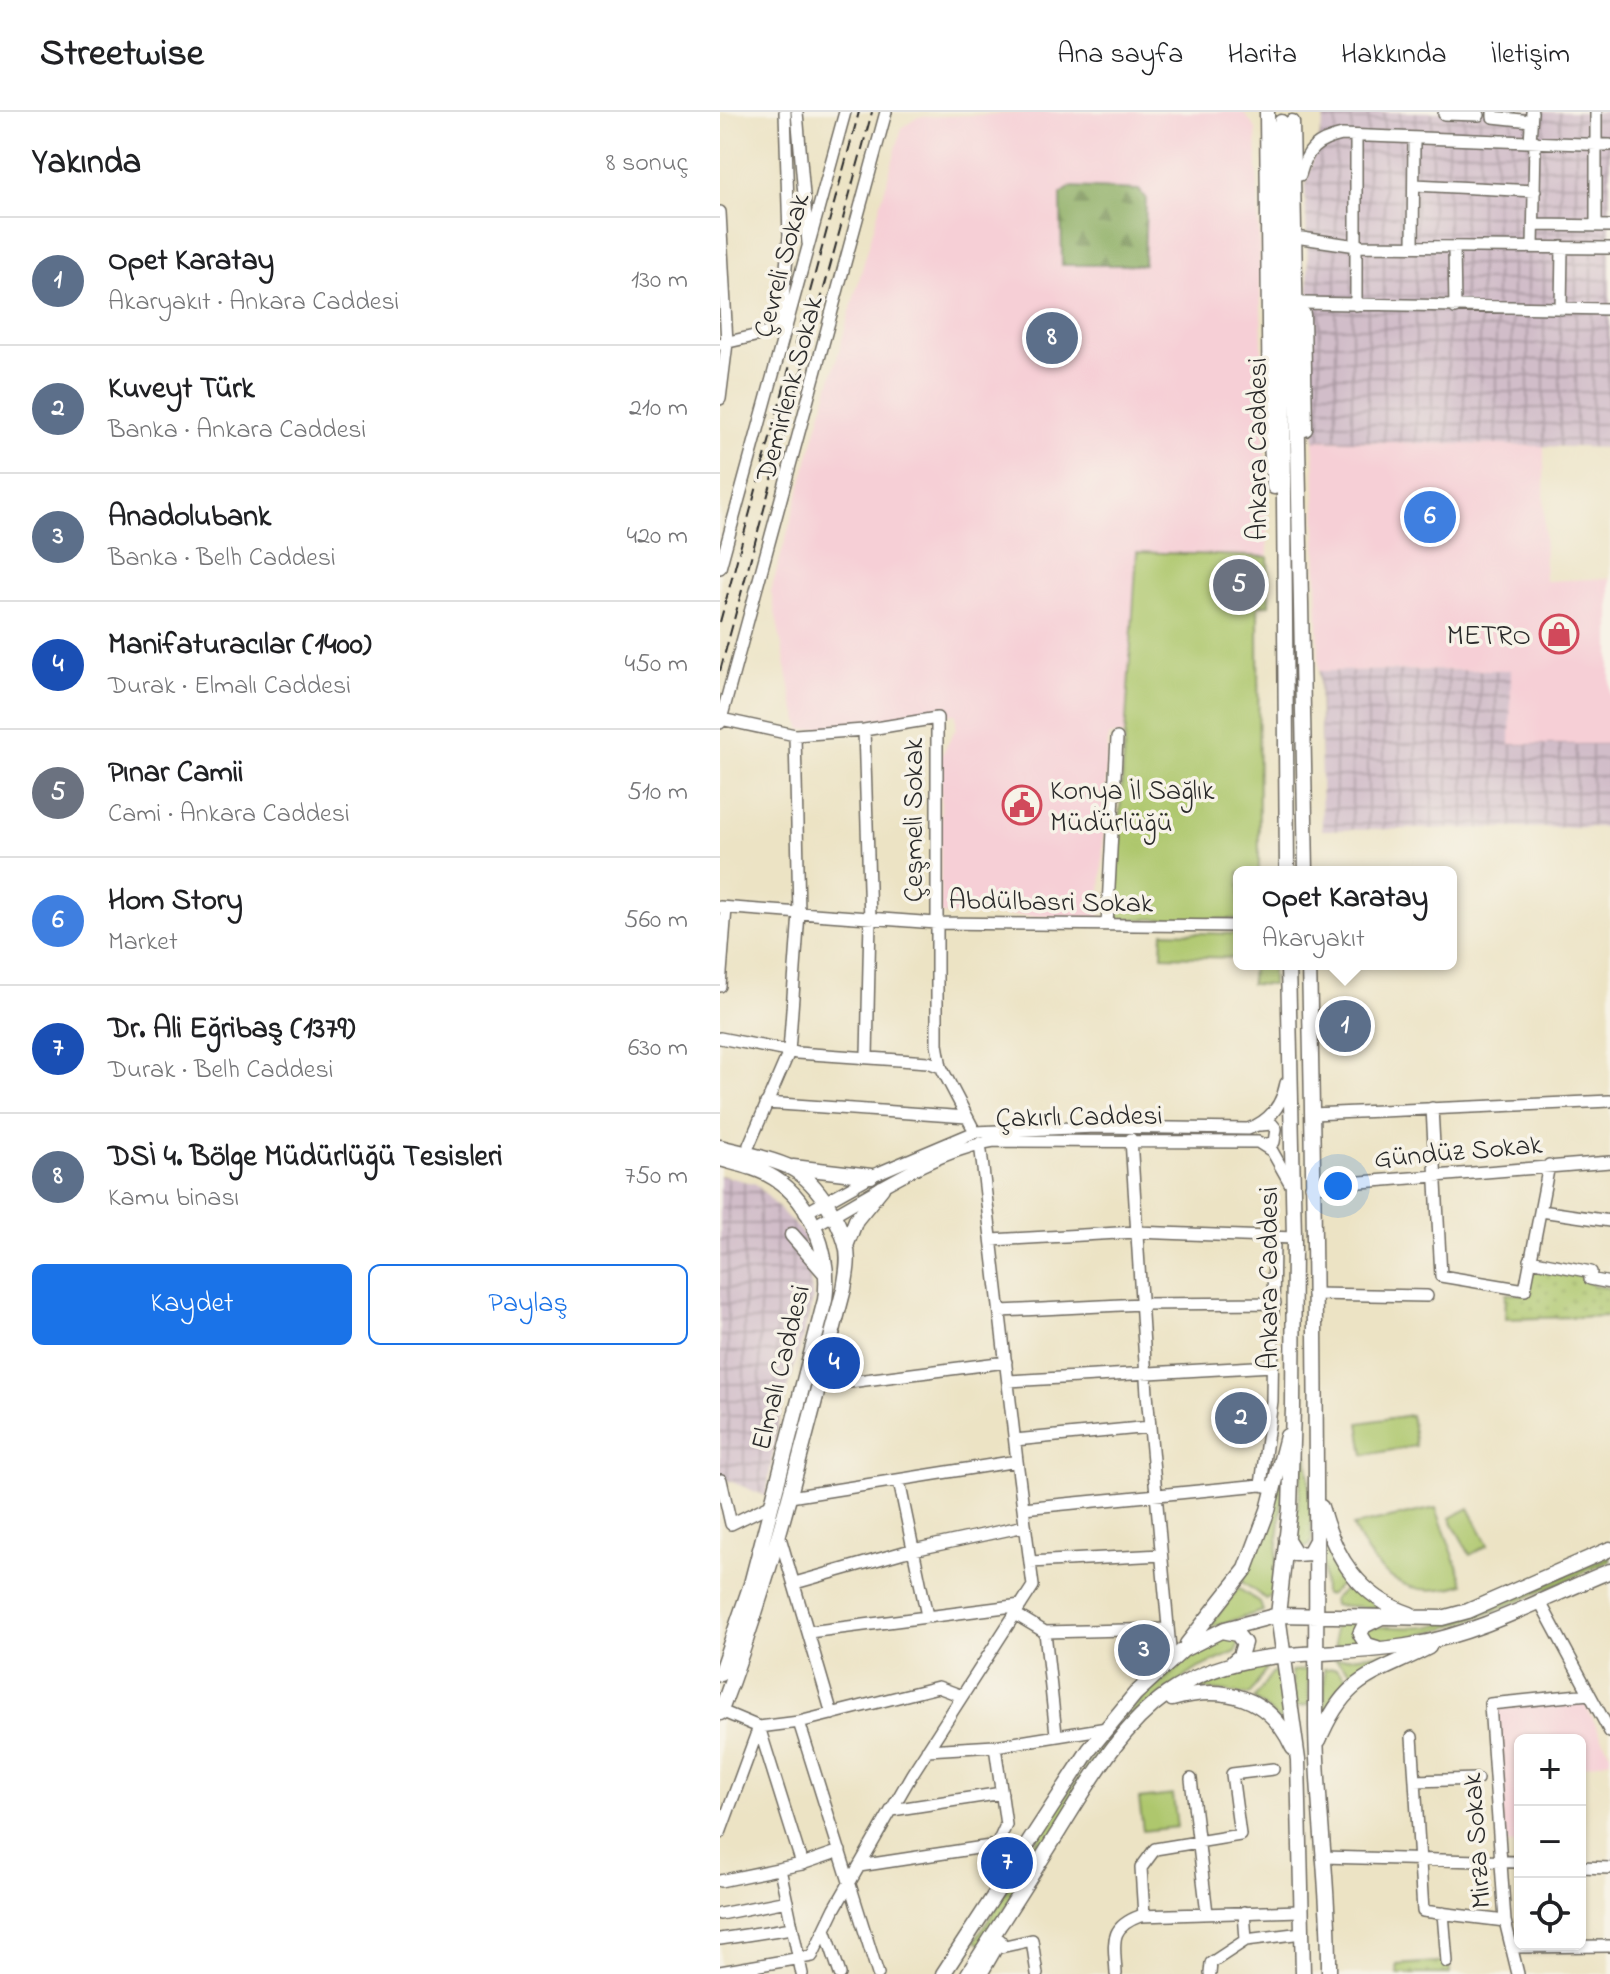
<!DOCTYPE html>
<html lang="tr">
<meta charset="utf-8">
<style>
:root{--surface:#fff;--page:#f2f2f2;--text:#202124;--muted:#757577;--line:#e0e0e0;--accent:#1a73e8}
body{margin:0;font-family:"Indie Flower",sans-serif;background:var(--page);color:var(--text)}
.controls{position:absolute;right:24px;bottom:24px;display:grid;overflow:hidden;border-radius:12px;box-shadow:0 2px 6px #0004}
.controls button{width:72px;height:72px;display:grid;place-items:center;padding:0;border:0;border-bottom:2px solid var(--line);background:var(--surface);color:var(--text);font:40px sans-serif}
.you{position:absolute;left:618px;top:1074px;width:28px;height:28px;margin:-20px;border:6px solid #fff;border-radius:50%;background:#1a73e8;box-shadow:0 0 0 12px #1a73e833}
.badge{display:grid;place-items:center;width:52px;height:52px;border-radius:50%;background:var(--accent);color:#fff;font-size:26px;font-weight:700}
.pin{position:absolute;translate:-50% -50%;border:4px solid #fff;box-shadow:0 2px 8px #0006}
.popup{position:absolute;left:513px;top:754px;width:224px;height:104px;box-sizing:border-box;display:grid;place-content:center;border-radius:12px;background:var(--surface);filter:drop-shadow(0 2px 6px #0005);font-size:26px;white-space:nowrap;color:var(--muted)}
.popup b{font-size:30px;color:var(--text)}
.popup::after{content:'';position:absolute;left:50%;top:100%;margin-left:-16px;border:16px solid transparent;border-top-color:var(--surface)}
.list{margin:0;padding:0;list-style:none}
h2{display:flex;justify-content:space-between;align-items:center;height:104px;margin:0;padding:0 32px;font-size:34px}
h2 small{font-size:26px;font-weight:400;color:var(--muted)}
.list li{display:grid;grid-template-columns:52px 1fr auto;gap:24px;align-items:center;box-sizing:border-box;height:128px;padding:0 32px;border-top:2px solid var(--line)}
.list b{display:block;font-size:30px;white-space:nowrap}
.list p{margin:0;font-size:26px;white-space:nowrap;color:var(--muted)}
.list em{font-size:26px;font-style:normal;color:var(--muted)}
.actions{display:flex;gap:16px;padding:24px 32px}
.actions a{flex:1;padding:18px 0;border:2px solid var(--accent);border-radius:12px;text-align:center;font-size:28px;color:var(--accent)}
.actions .main{background:var(--accent);color:#fff}
.icon{flex:none;width:44px;height:44px;fill:none;stroke:currentColor;stroke-width:2;stroke-linecap:round;stroke-linejoin:round}
.map{position:relative;flex:none;width:890px;height:1862px;overflow:hidden}
header{display:flex;align-items:center;gap:48px;box-sizing:border-box;height:112px;padding:0 40px;background:var(--surface);border-bottom:2px solid var(--line)}
header strong{font-size:38px}
nav{display:flex;gap:44px;margin-inline-start:auto;font-size:28px}
main{display:flex}
aside{flex:1;background:var(--surface)}
.map>svg:first-child{display:block}
.built{fill:#f6cfd6}
.industrial{fill:url(#industrial-grid)}
.grass{fill:#aec76d;stroke:#6c794c;stroke-width:2}
.forest{fill:url(#forest-firs);stroke:#5a6c46;stroke-width:2}
.park{fill:url(#park-dots);stroke:#6c794c;stroke-width:2}
.lines{fill:none;stroke-linecap:round;stroke-linejoin:round}
.minor-casing{stroke:#6f6b61;stroke-width:14}
.major-casing{stroke:#6f6b61;stroke-width:17}
.minor{stroke:#fff;stroke-width:11}
.major{stroke:#fff;stroke-width:14}
.rail{stroke:#2b2b2b;stroke-width:2;stroke-dasharray:12 6;stroke-linecap:butt}
.labels{text-anchor:middle;stroke-width:7;stroke-linejoin:round;paint-order:stroke}
.street-label{font-size:28px;fill:#2b2b2b;stroke:#f7f3e8}
.poi-label{font-size:28px;fill:#2b2b2b;stroke:#f7f3e8;text-anchor:end}
</style>
<header>
<strong>Streetwise</strong>
<nav><a>Ana sayfa</a><a>Harita</a><a>Hakkında</a><a>İletişim</a></nav>
</header>
<main>
<aside>
<h2>Yakında<small>8 sonuç</small></h2>
<ul class="list">
<li><span class="badge" style="background:#5c6f8a">1</span><div><b>Opet Karatay</b><p>Akaryakıt · Ankara Caddesi</p></div><em>130 m</em></li>
<li><span class="badge" style="background:#5c6f8a">2</span><div><b>Kuveyt Türk</b><p>Banka · Ankara Caddesi</p></div><em>210 m</em></li>
<li><span class="badge" style="background:#5c6f8a">3</span><div><b>Anadolubank</b><p>Banka · Belh Caddesi</p></div><em>420 m</em></li>
<li><span class="badge" style="background:#1a4fb4">4</span><div><b>Manifaturacılar (1400)</b><p>Durak · Elmalı Caddesi</p></div><em>450 m</em></li>
<li><span class="badge" style="background:#6b7280">5</span><div><b>Pınar Camii</b><p>Cami · Ankara Caddesi</p></div><em>510 m</em></li>
<li><span class="badge" style="background:#3f7fe0">6</span><div><b>Hom Story</b><p>Market</p></div><em>560 m</em></li>
<li><span class="badge" style="background:#1a4fb4">7</span><div><b>Dr. Ali Eğribaş (1379)</b><p>Durak · Belh Caddesi</p></div><em>630 m</em></li>
<li><span class="badge" style="background:#5c6f8a">8</span><div><b>DSİ 4. Bölge Müdürlüğü Tesisleri</b><p>Kamu binası</p></div><em>750 m</em></li>
</ul>
<div class="actions"><a class="main">Kaydet</a><a>Paylaş</a></div>
</aside>
<div class="map">
<svg width="890" height="1862" viewBox="0 0 890 1862">
<defs>
<pattern id="industrial-grid" width="8" height="8" patternUnits="userSpaceOnUse" patternTransform="scale(2)"><rect width="8" height="8" fill="#d1bdc9"/><path d="M0 4h8M4 0v8" fill="none" stroke="#aa9aa3"/></pattern>
<pattern id="forest-firs" width="22" height="20" patternUnits="userSpaceOnUse" patternTransform="scale(2)"><rect width="22" height="20" fill="#8aac60"/><path d="M5 1l3.5 6h-7zM16 11l3.5 6h-7z" fill="#718c4f"/></pattern>
<pattern id="park-dots" width="8" height="8" patternUnits="userSpaceOnUse" patternTransform="scale(2)"><rect width="8" height="8" fill="#aec76d"/><path d="M2 2h.1M6 6h.1" fill="none" stroke="#96ab5f" stroke-width="1.8" stroke-linecap="round"/></pattern>
</defs>
<rect width="100%" height="100%" fill="#f7f3e8"/>
<filter id="ink" filterUnits="userSpaceOnUse"><feTurbulence type="fractalNoise" baseFrequency=".0125" numOctaves="2"/><feDisplacementMap in="SourceGraphic" scale="16" xChannelSelector="R" yChannelSelector="G"/><feConvolveMatrix kernelMatrix="1 2 1 2 8 2 1 2 1" color-interpolation-filters="sRGB"/></filter>
<filter id="wash" filterUnits="userSpaceOnUse"><feTurbulence type="fractalNoise" baseFrequency=".006" numOctaves="4" result="noise"/><feDisplacementMap in="SourceGraphic" scale="32" xChannelSelector="R" yChannelSelector="G"/><feGaussianBlur stdDeviation="1.8" result="paint"/><feColorMatrix in="noise" values="0 0 0 0 0 0 0 0 0 0 0 0 0 0 0 0 0 1.4 0 .05"/><feComposite in="paint" operator="in"/></filter>
<g filter="url(#wash)">
<rect width="100%" height="100%" fill="#ece3c4"/>
<path class="built" d="M330 0H523L536 17 548 445 478 442 539 760H519V807L404 623 388 624 380 806 220 802 221 644 236 616V602L82 618 73 590 51 479 182 16 198 5Z
M594 328 824 334 825 469 890 466V632H789L790 558 599 559Z
M863 1588 890 1641V1648L860 1655V1628H800V1734L784 1732 774 1596Z"/>
<path class="industrial" d="M606 0H890V336L594 328 585 76Z
M791 558 790 632H890V715L602 718 599 559Z
M0 1063 36 1072 84 1123 93 1188 57 1317 46 1384 0 1365Z"/>
<path class="grass" d="M417 440 548 445 549 493H538L539 760H519V807H393Z
M443 820 519 822V846L442 844Z
M532 852H552V873L531 872Z
M691 1303 696 1334 644 1343 639 1311Z
M584 1343H588L592 1428 589 1434 579 1437 574 1429Z
M565 1356 553 1482 546 1487 522 1470Z
M716 1396 744 1472C688 1490 655 1464 633 1414Z
M749 1396 768 1433 750 1443 730 1406Z
M602 1419 627 1466 609 1483H604Z
M890 1444V1449C812 1482 737 1522 652 1531L645 1517C668 1511 691 1519 712 1514 774 1499 832 1468 890 1444Z
M631 1471 660 1496 614 1493 613 1487Z
M518 1476 540 1491 543 1499 488 1516Z
M614 1510 641 1512 639 1532 615 1534Z
M507 1523 519 1529 516 1540 479 1556 447 1577 402 1616 262 1833 255 1829C326 1720 387 1586 507 1523Z
M691 1538 638 1566 615 1547Z
M544 1551 546 1558 529 1583 477 1576 495 1565Z
M616 1556 632 1570 605 1603 604 1557Z
M588 1558 589 1593 576 1595 571 1559Z
M557 1559 566 1613 534 1587 552 1561Z
M453 1683 457 1715 423 1719 419 1687Z"/>
<path class="forest" d="M351 75 419 78 426 87 424 153H342L341 82Z"/>
<path class="park" d="M811 1152 866 1161 873 1174 890 1176V1204L785 1207 786 1182H803Z
M729 1849 730 1862H678L677 1853Z"/>
</g>
<g filter="url(#ink)">
<g class="lines">
<defs>
<path id="minor" d="M77 0 88 131
M773 0V5L811 9
M876 0V114
M724 2 759 3
M636 24V193
M810 29 812 0
M580 63C587 37 596 29 622 23L890 33
M695 73 815 79
M0 100 7 231 0 287
M815 113 890 114
M582 126 637 134 890 136
M693 134 694 27
M734 135 735 196
M813 135 815 29
M583 191 890 197
M841 197 842 135
M0 232 56 219 61 208 69 124 65 0
M0 456 125 0
M1 607 75 623 144 618 217 606V932L221 955 255 1020
M0 611 166 0
M144 618 150 807 147 945
M0 795 216 811 519 814
M387 813 397 626
M0 874 6 796
M0 926 77 941 208 950 221 955
M46 991 247 1005
M712 996 721 1164 805 1178 829 1053
M592 1002 890 989
M540 1013 552 1012 556 1017 554 1030 544 1033
M411 1027 427 1282 451 1548
M29 1033 69 940 79 801 75 623
M591 1074 890 1050
M821 1099 890 1109
M85 1101 151 1064 255 1020 376 1015 528 1017C550 1009 562 993 566 971
M93 1114C149 1084 210 1040 274 1029L538 1030 552 1039 570 1071
M272 1128 416 1120 574 1126
M810 1148 871 1160 870 1167 890 1171
M593 1182 707 1184
M280 1199 421 1192 555 1191
M288 1269 552 1254
M98 1274 286 1250
M295 1328 430 1315
M1 1368 11 1412 52 1392
M179 1369 207 1504
M541 1373 552 1289 554 1124
M70 1385 297 1349 260 1031
M303 1396 541 1373 553 1376
M59 1422 112 1602
M310 1450 441 1443
M75 1471 184 1440 305 1414
M819 1488 890 1620
M295 1502 325 1520 446 1517
M89 1520 301 1493
M325 1520 336 1622
M1 1599 39 1615 79 1610 218 1575 242 1584
M79 1610 158 1862
M692 1625 695 1669
M207 1638 275 1634 387 1616
M471 1667 487 1801
M757 1667 695 1669 703 1799 785 1809
M172 1698 282 1681
M0 1721 39 1615 82 1752 120 1739
M602 1745 800 1750
M139 1754 277 1733 286 1713 275 1634
M860 1755 890 1756
M60 1757 82 1862
M0 1769 82 1752
M524 1800 526 1828
M723 1801 727 1850
M0 1802 67 1789
M424 1804 421 1756 435 1737 520 1723 512 1662 553 1657
M105 1817 120 1862
M0 1827 72 1816
M791 1835 890 1834
M276 1836 312 1828 317 1862
M0 1860 92 1844 115 1796 192 1662 313 1474 297 1349
M396 1862C395 1832 387 1816 420 1804L580 1799
M490 1862 491 1851 526 1828 582 1821
M798 1862 785 1809 770 1592 869 1582"/>
<path id="major" d="M547 0 550 318 554 375
M561 10 567 760
M572 10 586 760
M583 202 585 317
M568 852 574 1126 573 1296 570 1396 558 1503 578 1648 583 1862
M589 852C595 1104 597 1356 596 1608 596 1693 610 1777 609 1862
M0 1035C22 1041 46 1045 67 1054 95 1066 118 1105 126 1133 130 1147 126 1164 124 1177 86 1320 53 1463 0 1601
M0 1047C18 1052 38 1056 54 1066 93 1090 111 1145 105 1188L31 1472 0 1562
M73 1055 151 1064
M72 1123 106 1162
M126 1134 136 1108 162 1076
M601 1395C615 1445 639 1485 690 1502
M566 1426 576 1442 589 1441 595 1430
M501 1519 517 1522 524 1531 520 1544 513 1550
M467 1532 526 1457 548 1398 567 1324
M657 1536 647 1533 640 1522 644 1514 660 1506
M452 1587C504 1572 550 1584 573 1636
M599 1628C626 1563 651 1565 709 1535
M223 1862 369 1638 415 1582 463 1538 505 1517 558 1503 722 1506 748 1499 890 1437
M248 1862C279 1814 309 1767 339 1719 369 1671 399 1616 447 1582 524 1529 606 1548 692 1533 761 1521 826 1485 890 1459
M260 1862 279 1829"/>
</defs>
<use href="#minor" class="minor-casing"/>
<use href="#major" class="major-casing"/>
<use href="#minor" class="minor"/>
<use href="#major" class="major"/>
<path class="rail" d="M0 510 139 0
M0 559 152 0"/>
</g>
</g>
<defs>
<symbol id="shop-ring" viewBox="-11 -11 22 22"><circle r="9.5" fill="#f7f3e8" stroke="#d1495b" stroke-width="1.5"/><path d="M-5-2.5h2.3a2.7 3.5 0 0 1 5.4 0H5L5.5 6h-11ZM-1.5-2.5h3a1.5 2.3 0 0 0-3 0Z" fill="#d1495b"/></symbol>
<symbol id="civic-ring" viewBox="-11 -11 22 22"><circle r="9.5" fill="#f7f3e8" stroke="#d1495b" stroke-width="1.5"/><path d="M-.6-6.5H3V-4.5H.6V-3L4-1V1h2V6H-6V1h2V-1L-.6-3ZM-1.2 2.5V6h2.4V2.5Z" fill="#d1495b"/></symbol>
</defs>
<g fill-rule="evenodd">
<use href="#shop-ring" x="817" y="500" width="44" height="44"/>
<use href="#civic-ring" x="280" y="671" width="44" height="44"/>
</g>
<g class="labels">
<g class="street-label">
<text transform="translate(60 153) rotate(-75)" y="10">Çevreli Sokak</text>
<text transform="translate(68 276) rotate(-75)" y="10">Demirlenk Sokak</text>
<text transform="translate(536 337) rotate(-90)" y="10">Ankara Caddesi</text>
<text transform="translate(192 708) rotate(-90)" y="10">Çeşmeli Sokak</text>
<text transform="translate(331 788) rotate(1)" y="10">Abdülbasri Sokak</text>
<text transform="translate(359 1003) rotate(-1)" y="10">Çakırlı Caddesi</text>
<text transform="translate(738 1038) rotate(-5)" y="10">Gündüz Sokak</text>
<text transform="translate(547 1166) rotate(-90)" y="10">Ankara Caddesi</text>
<text transform="translate(59 1255) rotate(-76)" y="10">Elmalı Caddesi</text>
<text transform="translate(755 1729) rotate(-94)" y="10">Mirza Sokak</text>
</g>
<g class="poi-label">
<text x="811" y="532">METRO</text>
<text x="330" y="687" text-anchor="start">Konya İl Sağlık<tspan x="330" dy="32">Müdürlüğü</tspan></text>
</g>
</g>
</svg>
<div class="controls">
<button>+</button>
<button>−</button>
<button><svg class="icon" aria-label="locate" viewBox="0 0 24 24"><circle cx="12" cy="12" r="6"/><path d="M12 2v4M12 18v4M2 12h4M18 12h4"/></svg></button>
</div>
<div class="you"></div>
<div class="pin badge" style="left:625px;top:914px;background:#5c6f8a">1</div>
<div class="popup"><b>Opet Karatay</b>Akaryakıt</div>
<div class="pin badge" style="left:521px;top:1306px;background:#5c6f8a">2</div>
<div class="pin badge" style="left:424px;top:1538px;background:#5c6f8a">3</div>
<div class="pin badge" style="left:114px;top:1251px;background:#1a4fb4">4</div>
<div class="pin badge" style="left:519px;top:473px;background:#6b7280">5</div>
<div class="pin badge" style="left:710px;top:405px;background:#3f7fe0">6</div>
<div class="pin badge" style="left:287px;top:1751px;background:#1a4fb4">7</div>
<div class="pin badge" style="left:332px;top:226px;background:#5c6f8a">8</div>
</div>
</main>
